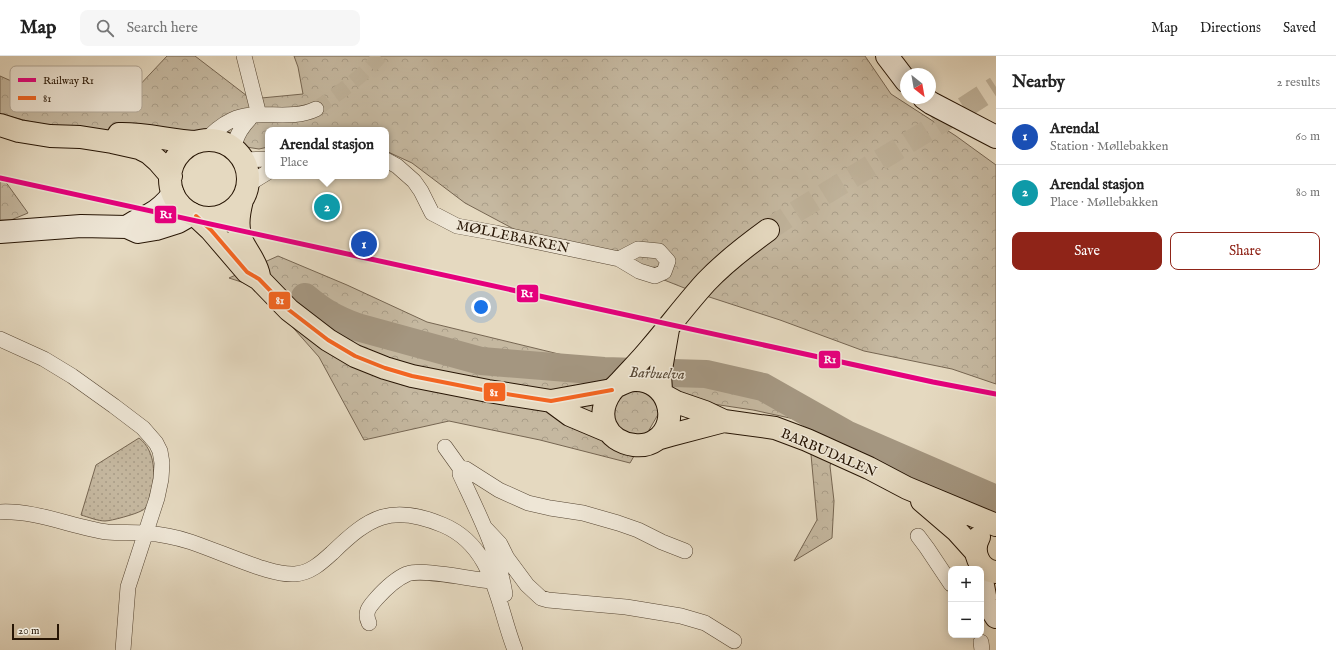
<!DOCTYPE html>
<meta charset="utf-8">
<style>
:root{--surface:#fff;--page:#f6f6f6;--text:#222;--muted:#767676;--line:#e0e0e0;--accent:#8f2418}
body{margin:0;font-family:"IM FELL English",serif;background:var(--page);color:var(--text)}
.controls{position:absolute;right:12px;bottom:12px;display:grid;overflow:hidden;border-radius:8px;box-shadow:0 2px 10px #0003}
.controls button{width:36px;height:36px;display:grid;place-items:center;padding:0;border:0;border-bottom:1px solid var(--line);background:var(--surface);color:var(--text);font:20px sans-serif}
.compass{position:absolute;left:900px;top:12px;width:36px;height:36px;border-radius:50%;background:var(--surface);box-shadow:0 2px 10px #0003;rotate:149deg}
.scale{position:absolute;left:12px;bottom:10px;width:47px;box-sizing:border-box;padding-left:4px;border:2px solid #271504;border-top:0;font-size:11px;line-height:14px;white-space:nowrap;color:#271504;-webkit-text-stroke:3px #eee6d6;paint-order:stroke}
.you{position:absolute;left:481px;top:251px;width:14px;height:14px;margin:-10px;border:3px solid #fff;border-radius:50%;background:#1a73e8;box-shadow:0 0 0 6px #1a73e833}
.badge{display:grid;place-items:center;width:26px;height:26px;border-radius:50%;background:var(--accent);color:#fff;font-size:13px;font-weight:700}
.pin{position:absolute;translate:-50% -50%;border:2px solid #fff;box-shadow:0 1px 4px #0006}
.popup{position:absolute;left:265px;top:71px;width:124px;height:52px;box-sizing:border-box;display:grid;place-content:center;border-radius:8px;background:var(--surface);filter:drop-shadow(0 1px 3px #0005);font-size:13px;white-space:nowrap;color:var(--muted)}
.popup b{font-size:15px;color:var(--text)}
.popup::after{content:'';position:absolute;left:50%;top:100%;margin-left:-8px;border:8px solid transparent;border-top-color:var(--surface)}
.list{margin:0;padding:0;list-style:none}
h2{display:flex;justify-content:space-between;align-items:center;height:52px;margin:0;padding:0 16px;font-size:17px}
h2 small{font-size:13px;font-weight:400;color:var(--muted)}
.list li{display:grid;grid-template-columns:26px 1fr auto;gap:12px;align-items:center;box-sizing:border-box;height:56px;padding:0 16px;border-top:1px solid var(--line)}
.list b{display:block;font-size:15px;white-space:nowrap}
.list p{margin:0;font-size:13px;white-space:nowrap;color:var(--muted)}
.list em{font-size:13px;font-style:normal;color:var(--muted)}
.actions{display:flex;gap:8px;padding:12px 16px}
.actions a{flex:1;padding:9px 0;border:1px solid var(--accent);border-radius:8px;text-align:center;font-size:14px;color:var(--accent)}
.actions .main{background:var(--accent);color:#fff}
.icon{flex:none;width:22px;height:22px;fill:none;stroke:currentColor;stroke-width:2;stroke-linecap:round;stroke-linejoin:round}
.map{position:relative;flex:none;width:996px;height:594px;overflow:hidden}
header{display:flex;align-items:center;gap:24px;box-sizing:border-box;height:56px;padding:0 20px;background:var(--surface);border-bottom:1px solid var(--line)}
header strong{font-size:19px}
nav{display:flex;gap:22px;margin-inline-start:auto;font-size:14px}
.search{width:280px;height:36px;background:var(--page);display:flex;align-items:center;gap:10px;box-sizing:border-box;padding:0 14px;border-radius:8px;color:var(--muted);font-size:15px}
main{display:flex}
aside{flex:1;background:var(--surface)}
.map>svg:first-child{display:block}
.forest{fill:url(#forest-crowns);stroke:#766652}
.park{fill:url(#park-dots);stroke:#766652}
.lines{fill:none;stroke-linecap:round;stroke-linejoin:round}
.river{stroke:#a49680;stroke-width:28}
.street-tunnel{stroke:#bfb29a;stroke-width:15;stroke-dasharray:15 8;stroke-linecap:butt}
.primary-tunnel{stroke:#bfb29a;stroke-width:22;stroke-dasharray:22 11;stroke-linecap:butt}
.street-casing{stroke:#564633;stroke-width:16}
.secondary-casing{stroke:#271504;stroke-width:24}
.primary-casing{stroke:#271504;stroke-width:24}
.street{stroke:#eee6d6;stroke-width:15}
.secondary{stroke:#eee6d6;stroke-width:22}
.primary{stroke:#e5d9c0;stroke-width:22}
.bus-1-casing{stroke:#eee6d6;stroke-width:7}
.bus-1{stroke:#f26522;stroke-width:4}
.rail-1-casing{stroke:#eee6d6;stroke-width:8}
.rail-1{stroke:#e5007d;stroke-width:5}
.labels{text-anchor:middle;stroke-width:3;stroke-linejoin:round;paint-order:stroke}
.street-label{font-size:14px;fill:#271504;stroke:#eee6d6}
.water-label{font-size:15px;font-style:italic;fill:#594936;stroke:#eee6d6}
.key{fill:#eee6d6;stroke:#b2a797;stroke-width:1}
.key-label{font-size:11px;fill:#271504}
.line-badge{stroke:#eee6d6;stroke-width:1.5}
.badge-label{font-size:11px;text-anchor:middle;font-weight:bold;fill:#fff}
</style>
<header>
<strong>Map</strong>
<div class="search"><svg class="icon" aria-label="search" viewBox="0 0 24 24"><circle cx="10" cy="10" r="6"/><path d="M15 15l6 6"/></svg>Search here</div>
<nav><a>Map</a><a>Directions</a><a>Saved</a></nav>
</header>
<main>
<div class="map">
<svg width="996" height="594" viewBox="0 0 996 594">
<defs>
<pattern id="forest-crowns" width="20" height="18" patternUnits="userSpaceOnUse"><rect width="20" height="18" fill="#c5b8a0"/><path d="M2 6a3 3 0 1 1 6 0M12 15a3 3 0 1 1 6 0" fill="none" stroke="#a99d88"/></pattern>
<pattern id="park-dots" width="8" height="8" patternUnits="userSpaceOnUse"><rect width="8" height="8" fill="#c5b8a0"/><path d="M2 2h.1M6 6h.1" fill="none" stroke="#a99d88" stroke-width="1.8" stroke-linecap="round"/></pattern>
</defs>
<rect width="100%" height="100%" fill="#e5d9c0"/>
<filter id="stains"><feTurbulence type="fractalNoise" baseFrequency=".005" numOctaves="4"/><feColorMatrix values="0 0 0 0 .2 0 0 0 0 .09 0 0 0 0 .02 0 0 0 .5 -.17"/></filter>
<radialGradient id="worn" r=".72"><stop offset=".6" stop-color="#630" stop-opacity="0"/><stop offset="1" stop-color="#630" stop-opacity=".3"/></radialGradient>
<path class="forest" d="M167 0H195L251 43 303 38 298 11 294 0H865L891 38 956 80 996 109V328L952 313 864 295 780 264 697 237 611 203 525 179 465 147 412 107 386 95V74H268V91L259 93 168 79 79 78 0 58V20L72 52 120 50Z
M0 118 28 157 11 164H0Z
M278 200 347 229 427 266 604 309 698 310 785 335 841 367 830 410 834 445 832 482 794 505 817 464 808 366 753 354 713 348 660 355 630 407 540 384 449 365 364 384 319 301 257 231 229 222Z"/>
<path class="park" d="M139 382C156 395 156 421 150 439 149 446 148 452 141 455 136 458 111 465 105 465 98 465 88 461 81 459L96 409Z"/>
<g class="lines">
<path class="river" d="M305 241C323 256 335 263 357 271L481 305 604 315 706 318 763 331 846 378 996 443"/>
<path class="street-tunnel" d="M316 53C339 37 362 21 380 0"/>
<path class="primary-tunnel" d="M768 174 789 160 945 64 996 31"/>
<defs>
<path id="street" d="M244 0 259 59
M205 85C213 77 221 69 232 64 258 52 289 66 316 53
M233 93C237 78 242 70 253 59
M243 104 268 103
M386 104 397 110 414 125 421 135 432 157 457 170 496 177 619 203 638 193 659 195 668 205 664 216 655 220 639 215 619 203
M247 129 268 116
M0 283 44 303 72 320 114 350 143 372 156 387 160 395 162 407 161 423 157 442 128 531 123 594
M445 391 460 412
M460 412 466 413 499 434 528 447 550 452 583 457 618 467 638 474 662 486 685 495
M460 412V418C478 457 498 495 505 538
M0 456C35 454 73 471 107 476 120 477 133 476 145 477 160 478 176 481 191 486 214 494 237 504 261 512 272 515 283 519 295 518 310 517 321 507 332 497 369 461 391 447 443 469 495 491 497 549 515 594
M485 472 500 488 507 502 527 529 541 542 548 544 626 551 681 560 705 567 734 585
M918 480 927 492 951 528
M369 567C364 556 369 551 376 543 385 533 395 523 407 518 424 512 472 524 493 525
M981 586 982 594"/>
<path id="secondary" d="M887 0 906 25
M924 42 931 47 996 81
M127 171C134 165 141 163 149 159 159 154 166 147 173 138
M0 176 81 170 127 171 138 176 156 173 178 166 192 158
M981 519 986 545 996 561"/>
<path id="primary" d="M0 69 19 75 50 80 80 81 112 86 139 92 149 97 158 105 171 120
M119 78C145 77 171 85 197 86
M170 123a39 39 0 1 1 78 0a39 39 0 1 1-78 0Z
M242 144C238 160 236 174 244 189 250 200 257 208 259 220
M196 160 211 174 247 216 259 223 289 254 328 284 355 300 385 312 412 320 488 335 551 345 612 334
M615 331C621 328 628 324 635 324 667 323 682 365 656 384 649 389 642 390 634 389 605 385 595 359 611 336 614 332 618 328 621 325 631 314 641 304 650 293 669 271 686 248 706 226 725 206 746 190 768 174
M661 335 660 319 668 273
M665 340 676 346 705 356 724 365 775 372 807 384 869 412 907 432 996 469
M551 345 570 359 608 375
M657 383 671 379 724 365
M922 445 957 475 975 495
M979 481C971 495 979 515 996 516"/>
</defs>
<use href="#street" class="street-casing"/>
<use href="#secondary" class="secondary-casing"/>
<use href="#primary" class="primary-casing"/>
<use href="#street" class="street"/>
<use href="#secondary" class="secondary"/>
<use href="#primary" class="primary"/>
<defs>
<path id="bus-1" d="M196 160 211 174 247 216 259 223 289 254 328 284 355 300 385 312 412 320 488 335 551 345 612 334"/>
</defs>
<use href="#bus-1" class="bus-1-casing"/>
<use href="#bus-1" class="bus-1"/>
<defs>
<path id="rail-1" d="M0 122 933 326 996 338"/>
</defs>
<use href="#rail-1" class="rail-1-casing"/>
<use href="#rail-1" class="rail-1"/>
</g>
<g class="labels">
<g class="street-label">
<text transform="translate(513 180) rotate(12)" y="5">MØLLEBAKKEN</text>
<text transform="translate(829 396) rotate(23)" y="5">BARBUDALEN</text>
</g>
<g class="water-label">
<text transform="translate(657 317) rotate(2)" y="5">Barbuelva</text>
</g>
</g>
<rect x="10" y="10" width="132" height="46" rx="6" class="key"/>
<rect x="18" y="22" width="18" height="4" fill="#e5007d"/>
<rect x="18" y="40" width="18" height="4" fill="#f26522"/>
<g class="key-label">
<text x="43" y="28">Railway R1</text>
<text x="43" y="46">81</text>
</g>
<g class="line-badge">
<rect x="154" y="149" width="23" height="19" rx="4" fill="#e5007d"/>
<rect x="516" y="228" width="23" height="19" rx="4" fill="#e5007d"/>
<rect x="268" y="235" width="23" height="19" rx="4" fill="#f26522"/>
<rect x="818" y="294" width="23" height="19" rx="4" fill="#e5007d"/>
<rect x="483" y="326" width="23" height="20" rx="4" fill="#f26522"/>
</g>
<g class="badge-label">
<text x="166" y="162">R1</text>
<text x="527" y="241">R1</text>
<text x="280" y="248">81</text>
<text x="830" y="307">R1</text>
<text x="494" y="340">81</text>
</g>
<rect width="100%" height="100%" filter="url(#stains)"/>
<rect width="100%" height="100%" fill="url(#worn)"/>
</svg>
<div class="controls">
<button>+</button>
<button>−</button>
</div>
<svg class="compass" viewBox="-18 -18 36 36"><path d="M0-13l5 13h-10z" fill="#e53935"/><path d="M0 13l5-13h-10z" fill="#767676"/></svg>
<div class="scale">20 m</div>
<div class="you"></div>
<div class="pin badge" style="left:364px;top:188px;background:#1a4fb4">1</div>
<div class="pin badge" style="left:327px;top:151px;background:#0f9aa8">2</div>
<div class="popup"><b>Arendal stasjon</b>Place</div>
</div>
<aside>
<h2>Nearby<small>2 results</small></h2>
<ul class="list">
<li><span class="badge" style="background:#1a4fb4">1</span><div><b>Arendal</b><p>Station · Møllebakken</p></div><em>60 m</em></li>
<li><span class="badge" style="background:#0f9aa8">2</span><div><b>Arendal stasjon</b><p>Place · Møllebakken</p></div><em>80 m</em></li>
</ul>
<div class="actions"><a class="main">Save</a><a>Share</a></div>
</aside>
</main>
